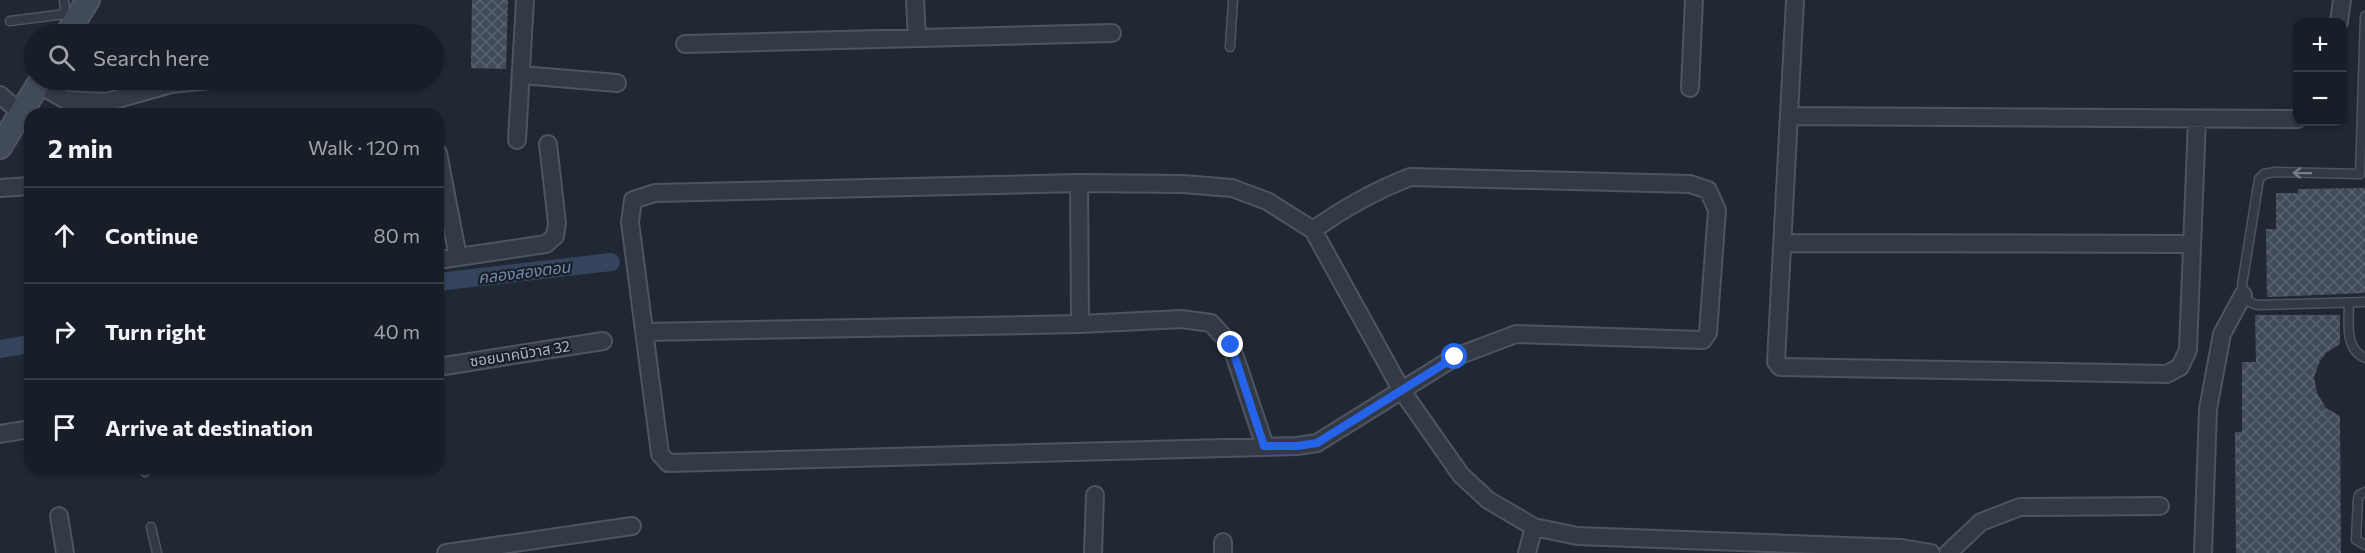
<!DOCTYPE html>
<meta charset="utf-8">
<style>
:root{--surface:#181e27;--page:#21272f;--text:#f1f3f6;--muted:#9fa2a7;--line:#363c44}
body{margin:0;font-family:Commissioner,"Noto Sans Thai",sans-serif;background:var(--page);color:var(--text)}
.controls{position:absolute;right:18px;top:18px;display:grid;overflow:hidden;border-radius:12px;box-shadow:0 2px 4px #0004}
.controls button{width:54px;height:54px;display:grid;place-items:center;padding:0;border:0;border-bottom:2px solid var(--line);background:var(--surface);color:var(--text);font:30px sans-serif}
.stop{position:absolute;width:18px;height:18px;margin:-14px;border:4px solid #2563eb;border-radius:50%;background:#fff}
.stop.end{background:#2563eb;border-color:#fff;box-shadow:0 2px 6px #0008}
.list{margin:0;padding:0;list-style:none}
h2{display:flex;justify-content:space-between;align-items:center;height:78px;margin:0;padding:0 24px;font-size:26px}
h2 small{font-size:20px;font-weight:400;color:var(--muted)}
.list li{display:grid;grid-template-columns:39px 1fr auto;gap:18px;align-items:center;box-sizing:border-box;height:96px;padding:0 24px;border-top:2px solid var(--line)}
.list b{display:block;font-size:22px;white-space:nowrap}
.list em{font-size:20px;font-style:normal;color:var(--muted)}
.icon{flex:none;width:33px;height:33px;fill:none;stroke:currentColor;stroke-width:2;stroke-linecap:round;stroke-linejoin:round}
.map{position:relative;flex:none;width:2365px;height:553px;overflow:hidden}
.search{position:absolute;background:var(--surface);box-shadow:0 2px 4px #0004;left:24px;top:24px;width:420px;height:66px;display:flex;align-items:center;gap:15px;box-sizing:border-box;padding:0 21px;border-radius:33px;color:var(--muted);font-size:22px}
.panel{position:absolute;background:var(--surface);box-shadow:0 2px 4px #0004;left:24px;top:108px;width:420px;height:366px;border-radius:18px}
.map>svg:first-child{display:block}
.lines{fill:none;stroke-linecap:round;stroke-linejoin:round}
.canal{stroke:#33445c;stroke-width:18}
.building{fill:url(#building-cross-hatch)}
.service-casing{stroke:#4d5560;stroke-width:11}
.minor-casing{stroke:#4d5560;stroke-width:20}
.secondary-casing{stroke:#4d5560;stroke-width:26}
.service{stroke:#333a45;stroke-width:8}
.minor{stroke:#333a45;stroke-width:16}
.secondary{stroke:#414a58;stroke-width:22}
.oneway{stroke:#767e8a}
.route{stroke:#2563eb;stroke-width:8}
.labels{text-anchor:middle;stroke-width:4.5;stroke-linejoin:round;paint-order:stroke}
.street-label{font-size:15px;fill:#adb5c2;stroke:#191f2a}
.water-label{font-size:16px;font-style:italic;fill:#758caa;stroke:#191f2a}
</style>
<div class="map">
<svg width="2365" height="553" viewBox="0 0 2365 553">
<defs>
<pattern id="building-cross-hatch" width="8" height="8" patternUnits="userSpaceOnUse" patternTransform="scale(1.5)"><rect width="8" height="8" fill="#414b59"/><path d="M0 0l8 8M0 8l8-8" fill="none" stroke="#5a636f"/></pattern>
</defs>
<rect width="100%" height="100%" fill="#202834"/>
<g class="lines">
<path class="canal" d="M438 282 611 262
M0 349 30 344"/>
</g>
<path class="building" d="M472 0H508L506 69 471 68Z
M2365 188V293L2267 297 2266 229H2276V193H2298V189Z
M2255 315H2340V344L2326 353 2320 361 2314 377 2317 393 2326 408 2340 416 2341 553H2236L2235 432H2242V362H2256Z"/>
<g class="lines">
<defs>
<path id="service" d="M64 0 65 14
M2365 16 2360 174 2275 172 2264 174 2259 179 2242 285C2243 296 2246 302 2257 305L2365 302
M10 21 65 14 70 23
M1230 47 1233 0
M2349 303C2349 321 2344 349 2365 358
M145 468V472
M2365 492 2359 495 2358 499 2356 540 2365 545
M151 527 157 553"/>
<path id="minor" d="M915 0 917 38
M1795 0 1776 362 1780 367 2167 374 2180 367 2188 350 2197 119
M2339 22 2342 0
M685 44 1112 33
M521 75 617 83
M38 84 66 100 107 102 171 84 211 80
M1690 88 1694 0
M0 95 21 113
M1791 116 2298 119
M517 140 525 0
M438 153 458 257
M1079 183 1080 324
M0 188 30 186
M1313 230C1344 208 1374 191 1410 177L1690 184 1708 190 1717 210 1708 333 1703 340 1516 334 1455 357 1317 443 1297 446 668 463 660 454 630 222 633 200 655 193 1079 183 1183 184 1232 188 1267 201 1313 230 1402 391 1461 475 1488 500 1534 527 1577 536 1901 548 1931 553
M1784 243 2192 244
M438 260 546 244 555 236 557 223 548 144
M644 332 1080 324 1181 319 1211 323 1231 345 1265 446
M438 367 603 341
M0 434 30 429
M59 516 65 553
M1223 542V553
M446 553 632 526
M1093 553 1095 495
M1527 553 1534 527
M1948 553 1981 522 2020 507 2160 506
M2203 553 2208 409 2222 334 2243 295"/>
<path id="secondary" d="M67 34 88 0
M0 147 41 80"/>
</defs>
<use href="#service" class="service-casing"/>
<use href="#minor" class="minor-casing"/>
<use href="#secondary" class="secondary-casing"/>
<use href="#service" class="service"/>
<use href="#minor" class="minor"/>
<use href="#secondary" class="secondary"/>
</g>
<defs><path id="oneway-shaft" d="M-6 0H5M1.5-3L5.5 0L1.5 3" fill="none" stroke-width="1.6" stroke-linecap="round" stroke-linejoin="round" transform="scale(1.5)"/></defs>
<use class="oneway" href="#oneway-shaft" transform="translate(2302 173) rotate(-179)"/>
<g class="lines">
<path class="route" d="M1231 345 1264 446H1297L1317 443 1455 357"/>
</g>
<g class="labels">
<g class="street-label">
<text transform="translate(520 354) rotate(-9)" y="5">ซอยนาคนิวาส 32</text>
</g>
<g class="water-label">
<text transform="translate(524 272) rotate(-7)" y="6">คลองสองตอน</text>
</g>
</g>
</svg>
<div class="controls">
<button>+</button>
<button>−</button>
</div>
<div class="stop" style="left:1455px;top:357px"></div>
<div class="stop end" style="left:1231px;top:345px"></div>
<div class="search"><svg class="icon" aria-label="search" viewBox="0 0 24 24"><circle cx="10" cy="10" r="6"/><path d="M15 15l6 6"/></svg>Search here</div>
<section class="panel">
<h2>2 min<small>Walk · 120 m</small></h2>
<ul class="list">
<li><svg class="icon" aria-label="ahead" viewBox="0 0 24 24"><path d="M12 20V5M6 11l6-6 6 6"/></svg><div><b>Continue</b></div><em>80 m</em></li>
<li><svg class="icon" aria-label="right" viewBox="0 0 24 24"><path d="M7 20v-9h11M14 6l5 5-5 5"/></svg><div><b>Turn right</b></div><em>40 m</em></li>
<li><svg class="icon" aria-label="arrive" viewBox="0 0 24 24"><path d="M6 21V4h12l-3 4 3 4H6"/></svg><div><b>Arrive at destination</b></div></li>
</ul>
</section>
</div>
